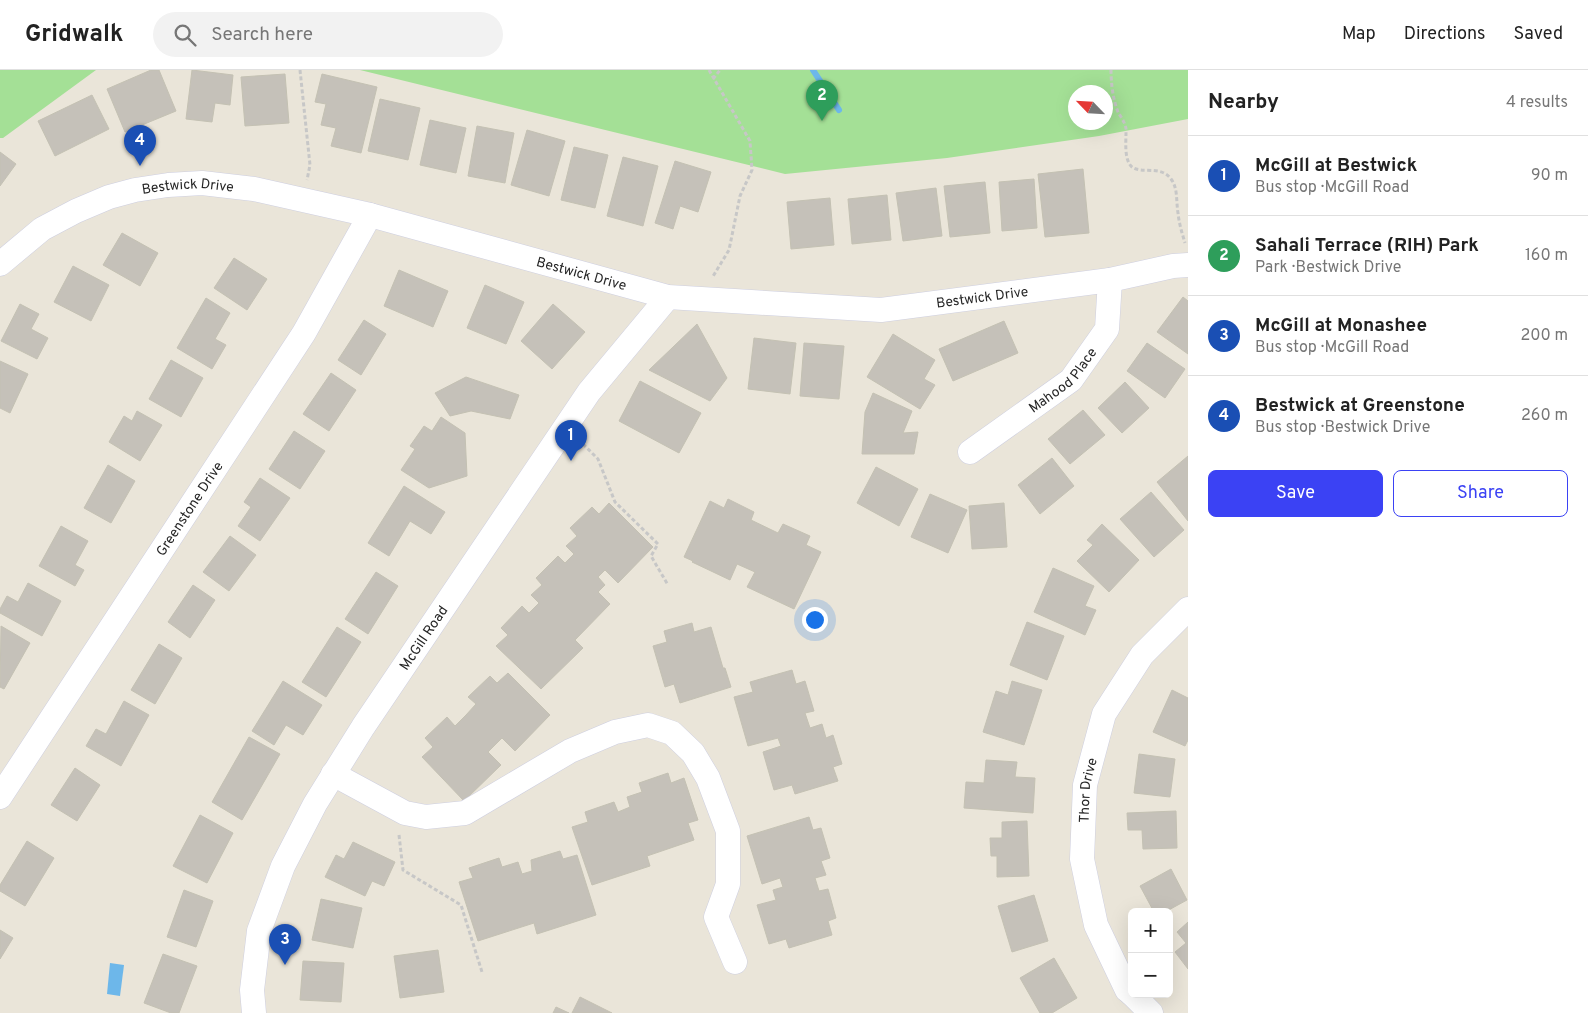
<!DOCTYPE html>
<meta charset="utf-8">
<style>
:root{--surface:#fff;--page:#f2f2f2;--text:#222;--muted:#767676;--line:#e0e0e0;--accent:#3b42f4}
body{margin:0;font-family:Overpass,sans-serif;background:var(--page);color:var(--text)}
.controls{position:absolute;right:15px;bottom:15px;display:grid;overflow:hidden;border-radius:8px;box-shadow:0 5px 20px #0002}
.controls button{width:45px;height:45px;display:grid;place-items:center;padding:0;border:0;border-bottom:1px solid var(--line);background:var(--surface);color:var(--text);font:25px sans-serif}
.compass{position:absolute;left:1068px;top:15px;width:45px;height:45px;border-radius:50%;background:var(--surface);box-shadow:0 5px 20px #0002;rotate:295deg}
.you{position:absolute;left:814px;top:549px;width:18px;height:18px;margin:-12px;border:4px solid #fff;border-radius:50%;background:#1a73e8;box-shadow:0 0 0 8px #1a73e833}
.badge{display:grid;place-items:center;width:32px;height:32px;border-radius:50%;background:var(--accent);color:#fff;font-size:16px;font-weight:700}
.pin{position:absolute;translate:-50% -41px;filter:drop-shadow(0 1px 2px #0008)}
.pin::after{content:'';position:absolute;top:26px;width:18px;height:15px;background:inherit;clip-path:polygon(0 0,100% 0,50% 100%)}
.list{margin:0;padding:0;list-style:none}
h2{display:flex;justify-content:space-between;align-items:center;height:65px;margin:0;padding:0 20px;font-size:21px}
h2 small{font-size:16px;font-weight:400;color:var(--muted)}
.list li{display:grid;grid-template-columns:32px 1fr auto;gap:15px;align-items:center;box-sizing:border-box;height:80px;padding:0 20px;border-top:1px solid var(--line)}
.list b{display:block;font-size:19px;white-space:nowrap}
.list p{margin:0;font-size:16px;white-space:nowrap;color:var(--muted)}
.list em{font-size:16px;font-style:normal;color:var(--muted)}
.actions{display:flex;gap:10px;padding:15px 20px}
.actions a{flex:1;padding:11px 0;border:1px solid var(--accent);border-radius:8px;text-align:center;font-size:18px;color:var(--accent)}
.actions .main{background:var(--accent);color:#fff}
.icon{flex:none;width:28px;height:28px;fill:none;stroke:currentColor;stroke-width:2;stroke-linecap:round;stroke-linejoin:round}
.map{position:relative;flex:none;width:1188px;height:943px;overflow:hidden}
header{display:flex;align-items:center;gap:30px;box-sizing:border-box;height:70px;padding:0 25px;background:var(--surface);border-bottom:1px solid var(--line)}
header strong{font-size:24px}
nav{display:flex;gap:28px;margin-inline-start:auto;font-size:18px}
.search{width:350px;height:45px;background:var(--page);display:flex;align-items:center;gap:12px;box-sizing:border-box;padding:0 18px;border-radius:28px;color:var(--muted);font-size:19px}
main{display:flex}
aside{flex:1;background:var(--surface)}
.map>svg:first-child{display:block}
.green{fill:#a4e096;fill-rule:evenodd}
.water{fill:#6db7ea}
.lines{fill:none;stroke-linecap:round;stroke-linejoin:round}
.stream{stroke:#6db7ea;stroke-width:6}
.building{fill:#c5c1b9;stroke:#c4c1b3}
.minor-casing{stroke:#cecfe0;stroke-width:25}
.path{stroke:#c7c7c7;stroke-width:3;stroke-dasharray:4 2.5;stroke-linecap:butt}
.minor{stroke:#fff;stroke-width:24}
.labels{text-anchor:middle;stroke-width:4;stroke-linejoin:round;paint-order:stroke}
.street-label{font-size:14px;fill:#272727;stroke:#fff}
</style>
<header>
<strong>Gridwalk</strong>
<div class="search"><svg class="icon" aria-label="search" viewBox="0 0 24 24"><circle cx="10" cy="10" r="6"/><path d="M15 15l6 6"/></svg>Search here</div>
<nav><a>Map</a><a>Directions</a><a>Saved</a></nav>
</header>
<main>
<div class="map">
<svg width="1188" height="943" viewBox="0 0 1188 943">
<rect width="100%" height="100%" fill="#eae5d9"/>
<path class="green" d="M0 0H96L3 68H0Z
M360 0H1188V49L1099 66 947 88 785 104ZM1076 22H1106V52H1076Z"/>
<path class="water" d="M110 893 124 895 120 926 107 924Z"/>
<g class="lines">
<path class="stream" d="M813 0 839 40"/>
</g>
<path class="building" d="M151 0H159L176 41 125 62 107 19Z
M192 0 233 5 230 35 215 33 212 52 186 49Z
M285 4 289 53 245 56 241 7Z
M322 4 377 17 361 83 331 76 336 58 321 55 326 34 315 32Z
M92 25 109 59 55 86 38 51Z
M380 29 420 38 408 90 368 81Z
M430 50 466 58 456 103 420 95Z
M477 56 514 63 505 113 468 106Z
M527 60 565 71 549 126 511 115Z
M574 77 608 85 595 138 561 130Z
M0 82 16 94 0 116Z
M623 87 658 96 643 156 607 146Z
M675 91 711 102 698 142 680 136 673 159 655 153Z
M1083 99 1089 163 1045 167 1038 104Z
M1034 109 1037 158 1002 161 999 112Z
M985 112 990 163 950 167 944 116Z
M936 118 942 166 903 171 896 123Z
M887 125 891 170 852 174 848 129Z
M830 128 834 175 791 179 787 132Z
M122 163 158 183 140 216 103 195Z
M234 188 267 209 247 240 214 218Z
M73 196 109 215 91 251 54 232Z
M399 200 448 221 433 257 384 236Z
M485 215 524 232 506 274 467 258Z
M1183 227 1188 231V284L1157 262Z
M206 228 230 243 215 269 226 275 212 299 177 278Z
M20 234 39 244 31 259 48 268 37 289 1 271Z
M553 234 585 262 552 299 521 271Z
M364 250 386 264 361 305 338 290Z
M1004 251 1018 283 953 311 939 279Z
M697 254 727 308 710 331 649 300Z
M893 264 935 290 924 309 935 315 920 339 867 307Z
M754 268 796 273 790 324 748 319Z
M804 273 844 276 839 329 800 326Z
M1147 273 1185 299 1165 328 1127 301Z
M171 290 203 308 181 347 149 329Z
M0 291 28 304 10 343 0 338Z
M331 303 356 320 329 361 303 344Z
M466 307 519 325 510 349 471 341 450 346 435 323Z
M640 311 701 343 679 383 619 351Z
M1125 312 1149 338 1122 363 1098 338Z
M873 323 912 341 903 363 918 362 914 384H862L865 342Z
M1083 340 1105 365 1070 394 1048 369Z
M137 341 162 355 140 391 109 372 124 346 132 351Z
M441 347 465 363 467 406 429 418 401 400 415 379 410 376 424 356 432 361Z
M294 361 325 381 300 419 269 399Z
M1188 386V451L1157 412Z
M1052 388 1074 416 1040 444 1018 415Z
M108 395 135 411 111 453 84 438Z
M876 397 918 419 899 456 857 433Z
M260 408 290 428 260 471 238 456 251 437 244 432Z
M404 416 445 442 431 464 410 451 389 486 368 473Z
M1151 422 1184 460 1154 487 1120 449Z
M930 424 967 440 948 483 911 467Z
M728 429 754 442 751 450 778 463 783 454 810 466 806 475 821 482 794 539 747 517 755 502 737 494 730 510 692 492 693 491 684 487 710 431 724 438Z
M609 433 653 477 618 513 605 500 598 507 605 515 598 522 610 534 575 570 583 578 541 619 496 576 508 565 501 558 522 536 529 543 539 533 531 525 542 515 536 508 558 486 565 493 574 484 566 476 577 466 570 458 592 437 599 444Z
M1004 433 1007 477 972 479 969 436Z
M1102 454 1139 490 1109 522 1077 491 1093 475 1087 470Z
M61 456 88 471 75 495 84 500 75 516 39 496Z
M230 466 256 485 229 521 203 502Z
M1053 498 1094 516 1085 536 1096 540 1085 565 1034 542Z
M376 502 398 516 368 564 345 549Z
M28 513 61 531 42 566 0 543V539L7 526 18 532Z
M193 515 215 530 190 568 168 552Z
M1027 552 1064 566 1047 610 1010 595Z
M692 553 694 562 711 557 723 598H725L731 617 680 633 674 614 665 617 653 576 667 572 664 561Z
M1 556 30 573 4 619 0 617Z
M337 557 361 572 326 627 302 612Z
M159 574 182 588 155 634 131 620Z
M792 600 796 614 805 611 814 641 805 643 810 658 822 654 826 668 833 665 842 694 833 697 838 711 795 724 792 715 774 720 763 682 781 676 778 668 748 676 734 627 753 622 750 612Z
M508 603 550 645 515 681 502 668 488 682 501 695 464 731 422 687 433 677 425 668 447 647 455 656 466 645 476 634 468 627 490 606 497 613Z
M283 611 322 635 303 665 286 655 274 675 252 661Z
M1012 611 1042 620 1024 675 983 662 996 621 1008 625Z
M1172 620 1188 628V670L1185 676 1153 662Z
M124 631 149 645 121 696 86 676 96 659 106 664Z
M249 667 280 684 242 750 212 732Z
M1139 684 1175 689 1170 727 1134 723Z
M986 690 1017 692 1015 707 1035 708 1033 743 964 738 966 712 984 713Z
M75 698 100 715 77 751 51 735Z
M668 703 671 713 684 708 698 750 688 753 694 770 647 786 650 796 592 815 572 757 588 752 585 742 614 732 618 742 630 737 627 727 642 722 639 713Z
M1176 741 1177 778 1143 779 1142 760H1128L1127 743Z
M200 745 233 763 207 813 173 796Z
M809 747 813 760 821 758 830 788 821 791 826 805 815 808 819 821 828 819 836 848 828 851 832 865 789 878 786 869 769 874 757 835 776 830 773 820 783 817 780 808 762 814 747 766Z
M1027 751 1029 806 997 807V786H991L990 768H1002V752Z
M27 771 54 788 25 836 0 821V815Z
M353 772 395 792 384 816 372 811 365 826 325 807 336 785 344 789Z
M560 781 563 789 577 785 596 845 537 864 534 853 478 871 459 812 473 808 469 798 499 788 502 797 518 792 522 804 532 801 531 790Z
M1171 799 1187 830 1165 842H1154L1140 816Z
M184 820 213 831 196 877 167 867Z
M1034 825 1048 871 1012 882 998 836Z
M321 829 362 838 353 878 312 870Z
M1188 852V899L1175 882 1186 873 1177 862Z
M0 860 13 868 0 889Z
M438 880 444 922 400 928 394 886Z
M163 884 197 896 179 943H171L144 933Z
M1054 888 1077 928 1052 943H1040L1020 908Z
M303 891 344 893 341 932 300 930Z
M580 927 612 943H572Z
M556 937 569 943H553Z"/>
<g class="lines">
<defs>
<g id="minor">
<path id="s1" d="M0 194 42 159 76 141 109 127 135 120 168 115 202 113 254 119 370 145 668 227 881 240 1110 210 1173 196 1188 195"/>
<path id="s2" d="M970 382 1071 310 1107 259 1110 210"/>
<path d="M333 704 405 743 426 747 465 743 570 681 615 662 648 655 672 663 693 683 708 708 728 761V814L716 847 735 892"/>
<path id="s3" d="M0 727 304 263 370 145"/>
<path id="s4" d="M1132 924 1127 920 1096 855 1082 789 1085 715 1104 644 1142 585 1188 539"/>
<path d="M1132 924 1151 943"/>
<path id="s5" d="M254 943 252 920 259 861 283 796 315 734 363 657 589 322 668 227"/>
</g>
</defs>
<use href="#minor" class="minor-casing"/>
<path class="path" d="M300 0 310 95 307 110
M709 0 750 71 752 100 740 126 729 180 712 208
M1111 0C1111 13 1113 30 1118 42 1122 49 1127 55 1126 63 1126 72 1124 90 1132 97 1141 104 1161 95 1171 109 1178 118 1176 131 1178 143 1179 153 1182 163 1185 173
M713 9 720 0
M583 374 598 389 615 432 658 474 651 486 668 515
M399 765 403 800 461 835 482 902"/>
<use href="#minor" class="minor"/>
</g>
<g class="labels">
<g class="street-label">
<text dy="5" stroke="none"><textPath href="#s1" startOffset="209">Bestwick Drive</textPath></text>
<text dy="5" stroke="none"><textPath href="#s1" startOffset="614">Bestwick Drive</textPath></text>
<text dy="5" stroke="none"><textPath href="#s1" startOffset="1019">Bestwick Drive</textPath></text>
<text dy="5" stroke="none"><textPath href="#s2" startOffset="118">Mahood Place</textPath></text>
<text dy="5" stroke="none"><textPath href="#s3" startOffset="345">Greenstone Drive</textPath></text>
<text dy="5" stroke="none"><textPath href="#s5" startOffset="420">McGill Road</textPath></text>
<text dy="5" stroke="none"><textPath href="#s4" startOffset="215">Thor Drive</textPath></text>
</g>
</g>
</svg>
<div class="controls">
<button>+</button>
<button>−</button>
</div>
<svg class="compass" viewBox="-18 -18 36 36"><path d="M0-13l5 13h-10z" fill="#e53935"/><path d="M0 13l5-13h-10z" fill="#767676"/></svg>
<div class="you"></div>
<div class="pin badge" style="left:571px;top:391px;background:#1a4fb4">1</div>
<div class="pin badge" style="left:822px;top:51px;background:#2e9e5b">2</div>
<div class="pin badge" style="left:285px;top:895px;background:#1a4fb4">3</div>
<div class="pin badge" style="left:140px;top:96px;background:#1a4fb4">4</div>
</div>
<aside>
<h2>Nearby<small>4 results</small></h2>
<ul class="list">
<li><span class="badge" style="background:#1a4fb4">1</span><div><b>McGill at Bestwick</b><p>Bus stop · McGill Road</p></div><em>90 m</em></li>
<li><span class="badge" style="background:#2e9e5b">2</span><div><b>Sahali Terrace (RIH) Park</b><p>Park · Bestwick Drive</p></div><em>160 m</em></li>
<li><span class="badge" style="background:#1a4fb4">3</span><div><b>McGill at Monashee</b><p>Bus stop · McGill Road</p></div><em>200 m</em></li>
<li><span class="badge" style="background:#1a4fb4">4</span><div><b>Bestwick at Greenstone</b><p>Bus stop · Bestwick Drive</p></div><em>260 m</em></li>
</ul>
<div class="actions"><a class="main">Save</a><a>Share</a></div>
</aside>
</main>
